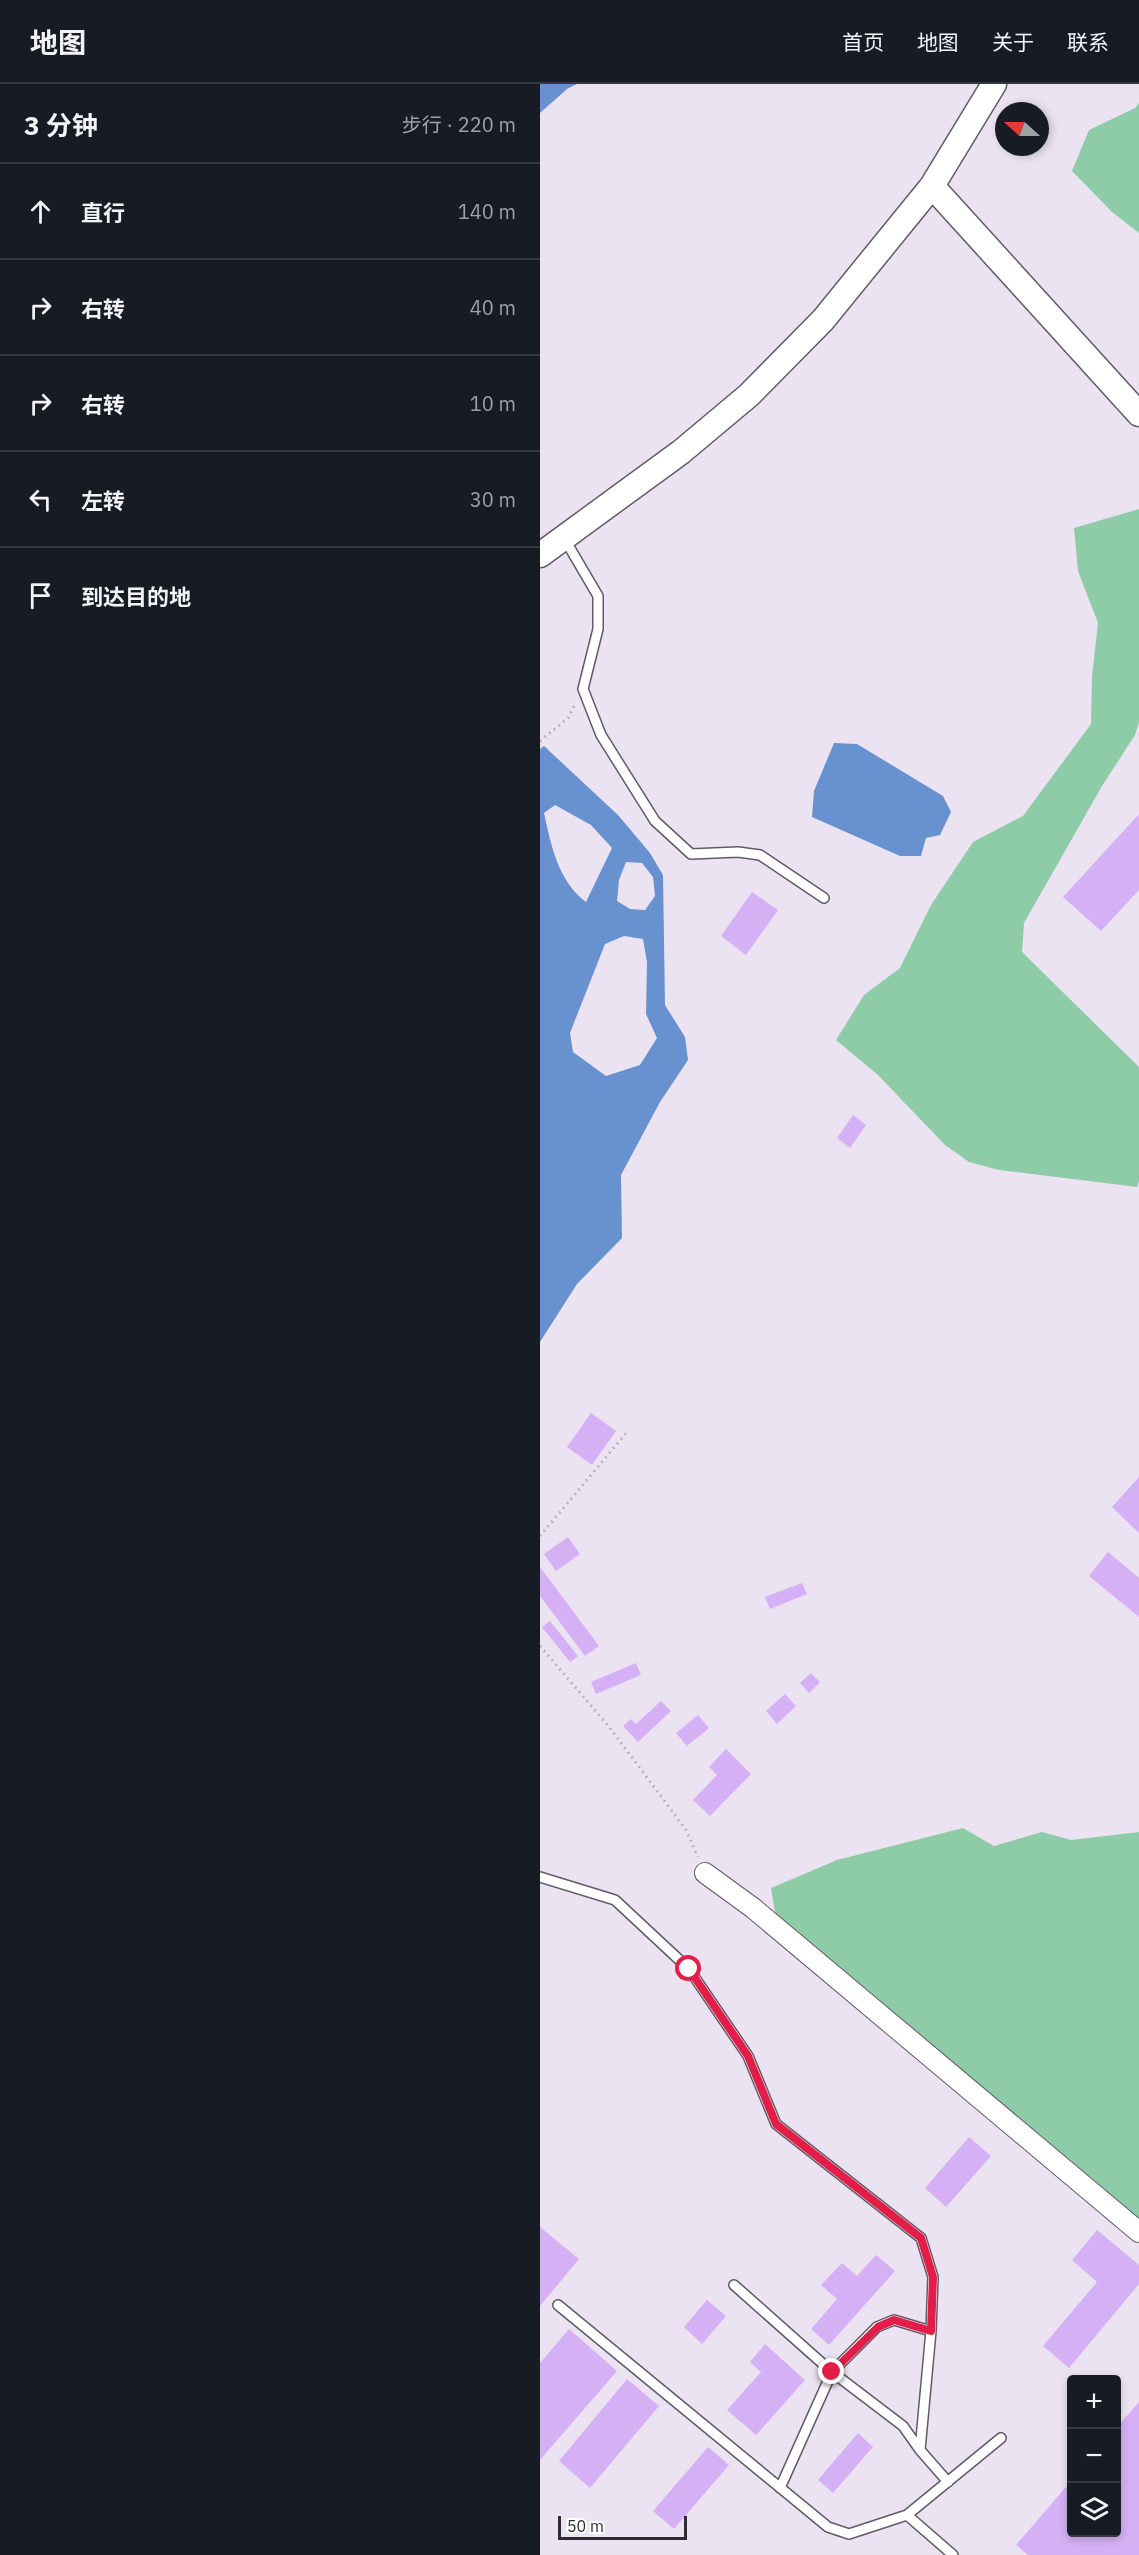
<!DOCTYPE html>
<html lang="zh">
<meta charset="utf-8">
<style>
:root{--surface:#171b24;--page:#20242c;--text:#f1f3f6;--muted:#9ea1a6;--line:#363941}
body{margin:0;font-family:"IBM Plex Sans","Noto Sans SC",sans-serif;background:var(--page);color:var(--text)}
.controls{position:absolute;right:18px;bottom:18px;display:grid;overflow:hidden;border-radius:6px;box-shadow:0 3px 9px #0003}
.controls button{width:54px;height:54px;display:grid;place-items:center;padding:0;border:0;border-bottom:2px solid var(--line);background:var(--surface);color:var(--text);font:30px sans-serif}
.compass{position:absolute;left:455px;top:18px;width:54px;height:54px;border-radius:50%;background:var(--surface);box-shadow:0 3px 9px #0003;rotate:291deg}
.scale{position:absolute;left:18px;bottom:15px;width:129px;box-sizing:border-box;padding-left:6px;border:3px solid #2e2b31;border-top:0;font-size:16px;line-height:21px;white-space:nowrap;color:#2e2b31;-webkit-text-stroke:4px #fff;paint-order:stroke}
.stop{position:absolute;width:18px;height:18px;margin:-14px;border:4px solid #e11d48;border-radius:50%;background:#fff}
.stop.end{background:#e11d48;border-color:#fff;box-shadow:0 2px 6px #0008}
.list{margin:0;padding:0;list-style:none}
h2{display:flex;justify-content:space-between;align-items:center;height:78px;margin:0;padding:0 24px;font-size:26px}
h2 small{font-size:20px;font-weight:400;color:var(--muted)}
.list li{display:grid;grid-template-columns:39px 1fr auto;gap:18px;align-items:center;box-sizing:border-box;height:96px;padding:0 24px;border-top:2px solid var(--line)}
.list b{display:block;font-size:22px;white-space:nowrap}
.list em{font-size:20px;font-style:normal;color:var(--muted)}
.icon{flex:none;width:33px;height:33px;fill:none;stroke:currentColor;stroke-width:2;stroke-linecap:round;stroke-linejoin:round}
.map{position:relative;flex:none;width:599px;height:2471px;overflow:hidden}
header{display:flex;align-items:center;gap:36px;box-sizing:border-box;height:84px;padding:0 30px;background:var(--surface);border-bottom:2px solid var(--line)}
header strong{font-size:28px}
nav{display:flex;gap:33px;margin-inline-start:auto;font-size:21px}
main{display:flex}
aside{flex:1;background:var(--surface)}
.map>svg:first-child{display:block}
.green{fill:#8dcca6}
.water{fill:#6892cf;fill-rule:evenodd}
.building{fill:#d5b0f4}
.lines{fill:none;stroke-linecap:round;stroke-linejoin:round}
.service-casing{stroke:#615a67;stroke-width:12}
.minor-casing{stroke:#615a67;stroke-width:22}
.tertiary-casing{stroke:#615a67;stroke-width:27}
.path{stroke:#aea8b4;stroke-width:3;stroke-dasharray:1.5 4.5;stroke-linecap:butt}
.service{stroke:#fff;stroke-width:9}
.minor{stroke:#fff;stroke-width:20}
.tertiary{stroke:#fff;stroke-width:24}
.route{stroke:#e11d48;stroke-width:8}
</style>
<header>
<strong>地图</strong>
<nav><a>首页</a><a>地图</a><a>关于</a><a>联系</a></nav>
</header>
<main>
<aside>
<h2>3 分钟<small>步行 · 220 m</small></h2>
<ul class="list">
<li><svg class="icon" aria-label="ahead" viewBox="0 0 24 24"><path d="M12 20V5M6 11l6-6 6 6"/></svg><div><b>直行</b></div><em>140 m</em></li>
<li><svg class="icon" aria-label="right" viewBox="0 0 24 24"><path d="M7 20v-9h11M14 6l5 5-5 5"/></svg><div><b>右转</b></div><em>40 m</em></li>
<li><svg class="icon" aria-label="right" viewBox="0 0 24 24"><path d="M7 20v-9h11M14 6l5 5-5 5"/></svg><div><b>右转</b></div><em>10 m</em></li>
<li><svg class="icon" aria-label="left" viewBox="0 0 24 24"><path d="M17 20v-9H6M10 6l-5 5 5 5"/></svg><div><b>左转</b></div><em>30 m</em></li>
<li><svg class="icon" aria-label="arrive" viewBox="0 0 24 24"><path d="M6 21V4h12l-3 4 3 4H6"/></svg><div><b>到达目的地</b></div></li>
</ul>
</aside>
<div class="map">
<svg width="599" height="2471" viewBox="0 0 599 2471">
<rect width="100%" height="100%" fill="#ebe3f2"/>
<path class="green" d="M599 19V149L572 128 532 87 549 46 595 24Z
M599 425V638L595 651 562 702 484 839 482 868 599 983V1097L597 1103 459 1086 429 1078 405 1061 338 991 296 956 324 911 360 884 391 821 433 758 483 732 551 640 552 592 558 539 538 487 534 444Z
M423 1744 454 1762 502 1748 531 1756 599 1748V2136L236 1835 231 1804 297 1776Z"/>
<path class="water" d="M0 0H37L27 5 0 29Z
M294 659 317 660 403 712 411 728 400 751 386 754 381 772H360L272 733 274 707Z
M4 662 78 731 110 769 123 791 125 921 145 953 148 976 120 1018 81 1091 82 1154 37 1200 0 1258V665ZM15 721 51 741 72 764 46 818C18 797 11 761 4 729ZM86 778 102 779 113 793 115 812 105 826 90 825 77 817 79 796ZM84 852 103 855 107 878 106 930 117 954 100 981 66 992 33 968 30 949 65 860Z"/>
<path class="building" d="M599 730V806L561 847 523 813Z
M212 808 238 826 206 871 181 852Z
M313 1031 326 1041 310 1064 297 1054Z
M51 1329 76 1347 52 1381 27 1363Z
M599 1393V1449L572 1423Z
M28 1453 40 1470 16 1487 4 1470Z
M568 1468 599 1494V1533L549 1492Z
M0 1483 59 1562 45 1572 0 1512Z
M262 1499 267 1510 230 1525 225 1513Z
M10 1537 38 1572 30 1578 2 1543Z
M96 1579 101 1591 56 1610 51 1598Z
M271 1589 280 1598 269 1609 260 1599Z
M245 1610 256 1622 237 1640 226 1627Z
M121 1617 131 1627 98 1658 83 1642 91 1635 96 1640Z
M158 1631 169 1644 147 1662 136 1649Z
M186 1665 211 1690 170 1732 153 1716 177 1691 169 1683Z
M429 2053 451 2072 406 2123 385 2104Z
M0 2143 39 2175 0 2222Z
M557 2146 599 2181V2200L529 2284 503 2262 557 2198 532 2176Z
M336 2171 355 2187 289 2261 271 2245 297 2215 281 2201 302 2179 317 2192Z
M167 2216 186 2232 162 2260 144 2243Z
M29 2245 77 2287 0 2376V2279Z
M225 2260 265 2296 216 2351 187 2326 221 2288 210 2278Z
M87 2295 119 2322 50 2404 19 2377Z
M599 2318V2471H488L476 2461 532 2396V2448H576V2344Z
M318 2349 333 2363 293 2409 278 2396Z
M168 2363 189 2381 134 2445 113 2427Z"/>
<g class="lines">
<defs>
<path id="service" d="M24 454 58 512V545L43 605 61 651 115 737 151 770 198 768 220 771 284 814
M0 1793 75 1816 149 1885 208 1972 236 2040 381 2154 393 2193 391 2247 380 2366
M194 2201 292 2288 363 2342 380 2366 408 2398
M18 2221 288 2443 309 2450 367 2431 461 2354
M240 2404 292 2288 337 2243 354 2236 391 2247
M367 2431 413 2471"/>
<path id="minor" d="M165 1789 213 1824 599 2148"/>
<path id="tertiary" d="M392 102 599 330
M0 471 141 368 209 311 283 236 392 102 454 0"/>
</defs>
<use href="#service" class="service-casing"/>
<use href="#minor" class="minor-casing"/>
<use href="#tertiary" class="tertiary-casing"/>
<path class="path" d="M0 657 28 634 35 620
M0 1452 88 1347
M0 1562 70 1644 146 1746 158 1773"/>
<use href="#service" class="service"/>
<use href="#minor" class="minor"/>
<use href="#tertiary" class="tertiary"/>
</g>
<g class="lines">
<path class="route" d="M149 1885 208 1972 236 2040 381 2154 393 2193 391 2247 354 2236 338 2243 292 2288"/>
</g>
</svg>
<div class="controls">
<button>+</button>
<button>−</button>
<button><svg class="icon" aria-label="layers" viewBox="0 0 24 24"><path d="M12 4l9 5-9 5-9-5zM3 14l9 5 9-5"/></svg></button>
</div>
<svg class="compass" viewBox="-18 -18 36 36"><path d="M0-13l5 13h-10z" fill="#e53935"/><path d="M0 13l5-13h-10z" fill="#9ea1a6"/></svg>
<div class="scale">50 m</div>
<div class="stop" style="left:149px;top:1885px"></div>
<div class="stop end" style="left:292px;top:2288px"></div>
</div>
</main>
